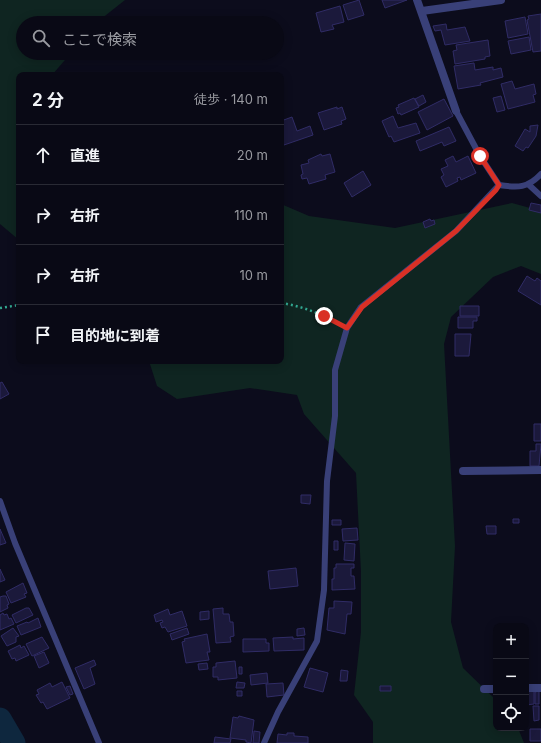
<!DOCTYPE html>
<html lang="ja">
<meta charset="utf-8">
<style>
:root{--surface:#090915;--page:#12121e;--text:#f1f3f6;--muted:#999aa0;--line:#292a34}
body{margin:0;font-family:Inter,"Noto Sans JP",sans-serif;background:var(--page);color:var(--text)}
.controls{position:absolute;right:12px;bottom:12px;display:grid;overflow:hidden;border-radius:8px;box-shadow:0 2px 10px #0003}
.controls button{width:36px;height:36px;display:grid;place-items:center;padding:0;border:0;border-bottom:1px solid var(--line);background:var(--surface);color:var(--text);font:20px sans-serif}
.stop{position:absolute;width:12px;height:12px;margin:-9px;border:3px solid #d93025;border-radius:50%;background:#fff}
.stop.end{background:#d93025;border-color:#fff;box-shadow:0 1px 4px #0008}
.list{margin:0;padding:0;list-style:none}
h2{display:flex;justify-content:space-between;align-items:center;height:52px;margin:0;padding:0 16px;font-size:17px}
h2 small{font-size:13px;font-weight:400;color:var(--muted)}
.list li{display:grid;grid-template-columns:26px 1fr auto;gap:12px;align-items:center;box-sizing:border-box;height:60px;padding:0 16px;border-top:1px solid var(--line)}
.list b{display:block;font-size:15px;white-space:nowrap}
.list em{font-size:13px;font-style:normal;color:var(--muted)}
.icon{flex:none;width:22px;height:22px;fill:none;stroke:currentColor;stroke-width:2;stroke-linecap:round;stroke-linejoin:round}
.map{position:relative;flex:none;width:541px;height:743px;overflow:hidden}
.search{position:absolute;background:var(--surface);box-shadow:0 2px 10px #0003;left:16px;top:16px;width:268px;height:44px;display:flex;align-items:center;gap:10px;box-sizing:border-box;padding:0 14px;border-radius:22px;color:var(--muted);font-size:15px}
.panel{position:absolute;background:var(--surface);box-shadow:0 2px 10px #0003;left:16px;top:72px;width:268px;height:292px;border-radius:8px}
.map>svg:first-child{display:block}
.green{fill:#0f2521}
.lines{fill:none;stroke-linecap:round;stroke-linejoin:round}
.river{stroke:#0e273e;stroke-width:23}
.building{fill:#1b193b;stroke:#302c66}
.path{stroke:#32a790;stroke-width:2.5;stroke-dasharray:2 3;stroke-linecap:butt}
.service{stroke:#394078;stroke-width:6}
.minor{stroke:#394078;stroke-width:8}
.route{stroke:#d93025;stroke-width:5}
</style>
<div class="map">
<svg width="541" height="743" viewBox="0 0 541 743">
<rect width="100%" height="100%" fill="#0c0c1c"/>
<path class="green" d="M0 0H125L96 23H23V53H71L52 75H19V240L0 224Z
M512 203 541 211V274L521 266 493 277 451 317 444 344 455 546 451 622 463 668 496 700V728H518L524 743H373V722L354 695 361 632V572L356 473 304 414 297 395 250 388 177 399 157 386 149 361H281V204L309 216 395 228Z"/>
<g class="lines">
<path class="river" d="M0 719 14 743"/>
</g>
<path class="building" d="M359 0 364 15 348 20 343 5Z
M382 0H407L385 8Z
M340 6 344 22 332 25 334 29 321 32 316 13Z
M541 14V51L533 52 527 20 529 19 528 16Z
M525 17 528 34 508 38 505 21Z
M446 24 447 30 465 27 470 41 445 45 441 30 435 31 433 26Z
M529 37 531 50 511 54 508 41Z
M488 40 490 56 485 57V59L455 64 453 51 457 50 456 45Z
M474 63 475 70 493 67V70L501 68 503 77 480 83 481 85 458 89 454 66Z
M512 81 515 89 534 84 536 94 533 95 535 102 508 109 501 84Z
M423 95 426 102 419 106 415 99Z
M501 96 505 110 497 112 493 98Z
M414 98 419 107 401 115 400 113 398 114 396 108 399 107 398 105Z
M444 99 453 116 427 130 418 112Z
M337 107V109L342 107 346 119 341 121 342 124 324 130 318 113Z
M393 116 398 128 416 123 420 133 394 142 391 136 389 137 382 121Z
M292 117 297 131 310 126 313 135 284 145 281 135V121Z
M538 125 536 136 528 148 526 147 523 151 515 146 525 129 530 132V126Z
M449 127 456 141 444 146 442 142 420 151 416 141Z
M321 154 322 156 330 154 335 172 325 175 326 179 309 184 307 178 302 179 301 175 303 174 301 165 309 163 308 160Z
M453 156 456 162 468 156 476 173 461 180 460 177 457 178 458 181 446 187 441 177 444 175 441 169 448 166 445 160Z
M363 171 371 185 352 197 344 183Z
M531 203 541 205V213L529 210Z
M430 219 431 221 434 220 435 224 425 228 423 222Z
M527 276 535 281 537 278 541 281V305L518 291Z
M460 306H479V316H460Z
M458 317H477V321H473V328H458Z
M455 334H471L469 356H455Z
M2 382 9 394 0 399V383Z
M534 424H541V441H534Z
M536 444H541L539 466H530V451H536Z
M301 495H311L310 504 301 503Z
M513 519H519V523H513Z
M332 520H341V525H332Z
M486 526H496V534H487Z
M357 528 358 540 343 541 342 529Z
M0 529 6 543 0 545Z
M334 541H338V550H334Z
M345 543 355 544 354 561 344 560Z
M336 564H354V568H351V576H354L355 589 332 590V579H334V568H336Z
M296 568 298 586 270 589 268 571Z
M0 569 5 580 0 582Z
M23 583 27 593 24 594 26 597 11 603 6 592Z
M3 596H6L9 604 7 605 8 608 0 612V597Z
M334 601 352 602 351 614H347L345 634 327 630 329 608H334Z
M26 608H29L33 615 16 623 12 615Z
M223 608V614H229L230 622H233L234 636 230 637 231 642 216 643 213 609Z
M168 609 170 615 182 611 187 626 168 632 165 627 162 628 160 623 163 622 162 620 156 622 154 615Z
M209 611V619L200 620V612Z
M3 613 4 615 7 614 9 619 11 618 14 624 0 630V615Z
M38 618 41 627 21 635 17 626 27 622 28 623Z
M13 628 19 636 16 637V642L7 646 1 636Z
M187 628 189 634 172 640 170 634Z
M304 628 305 635 297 636V629Z
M207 634 210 652H207L209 660 186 663 182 642 185 641 184 639Z
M42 637 49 648 32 656 26 644Z
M293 637V639L304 638V650L274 651 273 638Z
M243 639H266V643H269V651L243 652Z
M20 645 21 648 24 646 29 655 16 661 15 658 12 659 8 651Z
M44 652 49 663 39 668 34 656Z
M94 660 96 665 90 668 95 684 84 689 75 668Z
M235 661 237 678 218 680V677H213V667H216V663Z
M207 663 208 669 199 670 198 664Z
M239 667H242V674H239Z
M310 668 328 673 323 692 304 687Z
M341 670 348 671 347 681H340Z
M267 673 268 683 251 685 250 675Z
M62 682 70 698 47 709 43 702 41 703 36 695 39 694 37 690 50 683 52 687Z
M237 682 245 683 244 688H236Z
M283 683 284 695 267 697 266 684Z
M70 686 73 694 70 695 66 687Z
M380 686H391V691H380Z
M237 691H242V696H237Z
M526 691H534V704L526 705Z
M539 691V704H535V692Z
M533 706H539V720L534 721Z
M239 716 254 720 251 743 246 742V740L230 738 233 717 238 718Z
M530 729H541V741H530Z
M254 731 260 732 259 743H253Z
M287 733H294V736L308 737V743H277L278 734 287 735Z
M215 737 231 739 230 743H214Z"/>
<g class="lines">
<path class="path" d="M281 303C302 306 321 314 340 324
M0 308 19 305"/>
<path class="service" d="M456 111 480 156 499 185C518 188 528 188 541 174
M528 184 541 196
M0 501 15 543 99 743
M264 743 278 712 317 641 324 590 327 481 335 416V370L347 328 361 307 456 231 499 185"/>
<path class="minor" d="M417 0 456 111
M422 11 501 0
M463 471 541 470
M526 688H541
M484 689H496"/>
</g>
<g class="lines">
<path class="route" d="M324 316 347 328 362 307 456 231 496 190 499 185 480 156"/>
</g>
</svg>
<div class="controls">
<button>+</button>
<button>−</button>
<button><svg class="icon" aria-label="locate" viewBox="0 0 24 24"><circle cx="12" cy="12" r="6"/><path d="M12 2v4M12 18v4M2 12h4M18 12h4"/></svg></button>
</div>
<div class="stop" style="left:480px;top:156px"></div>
<div class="stop end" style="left:324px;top:316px"></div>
<div class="search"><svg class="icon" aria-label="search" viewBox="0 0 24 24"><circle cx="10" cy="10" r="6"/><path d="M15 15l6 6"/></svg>ここで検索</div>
<section class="panel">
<h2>2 分<small>徒歩 · 140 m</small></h2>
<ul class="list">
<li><svg class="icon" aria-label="ahead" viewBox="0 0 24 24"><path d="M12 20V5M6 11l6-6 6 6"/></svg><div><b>直進</b></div><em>20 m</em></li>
<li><svg class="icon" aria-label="right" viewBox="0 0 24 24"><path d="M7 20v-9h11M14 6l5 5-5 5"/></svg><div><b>右折</b></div><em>110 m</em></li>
<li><svg class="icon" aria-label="right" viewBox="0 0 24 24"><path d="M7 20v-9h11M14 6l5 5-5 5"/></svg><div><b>右折</b></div><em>10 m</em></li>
<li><svg class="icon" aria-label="arrive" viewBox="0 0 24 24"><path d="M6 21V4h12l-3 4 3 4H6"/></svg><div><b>目的地に到着</b></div></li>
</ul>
</section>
</div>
